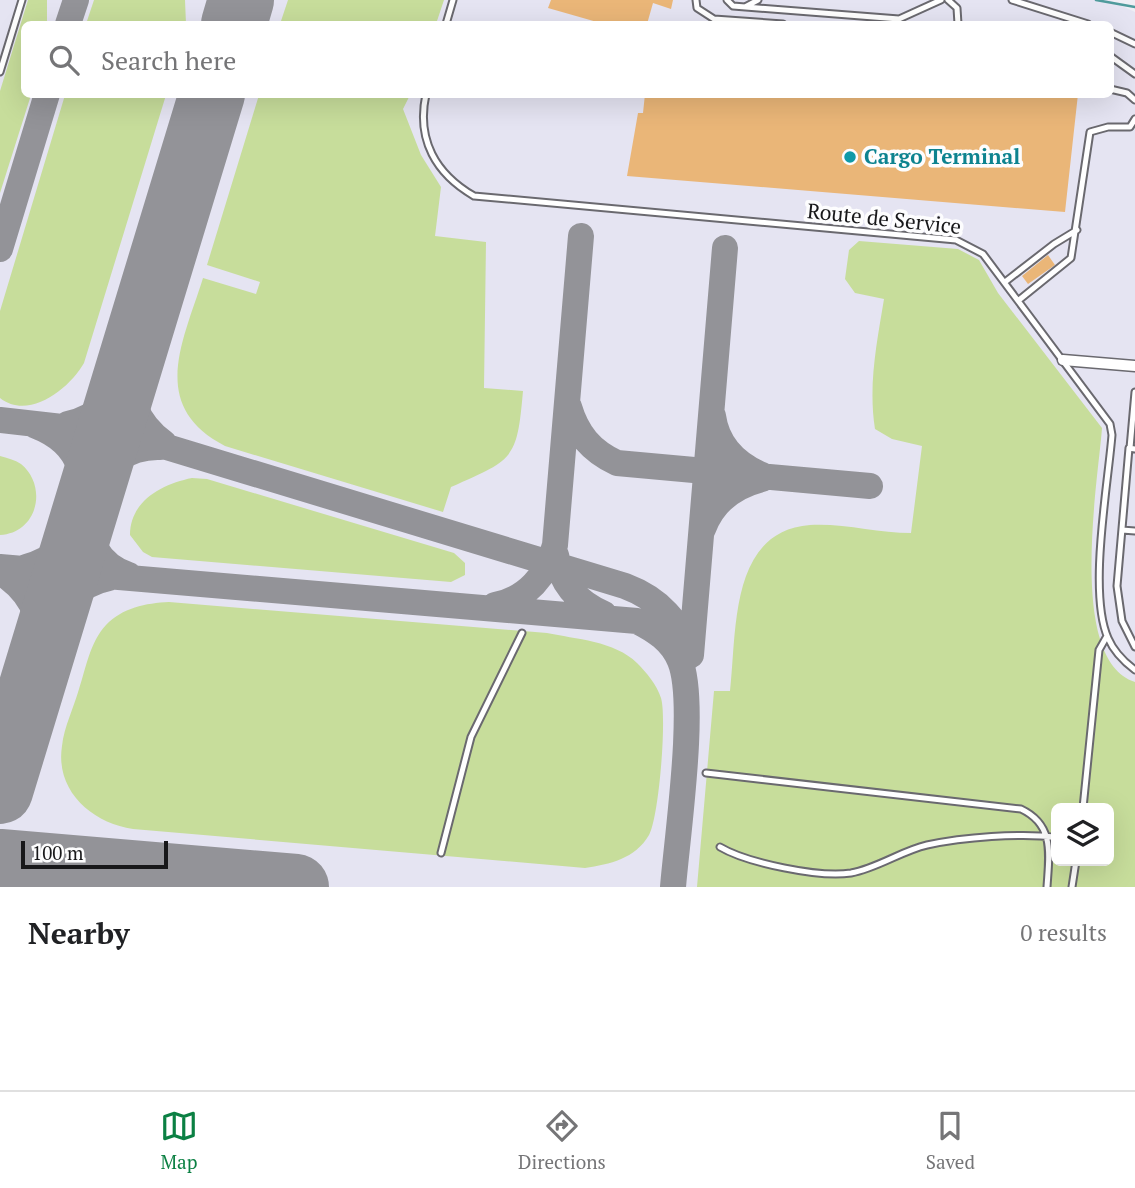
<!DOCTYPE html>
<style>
:root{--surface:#fff;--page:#f6f6f6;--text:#202124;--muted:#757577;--line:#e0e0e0;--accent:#0b8043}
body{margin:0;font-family:"PT Serif",serif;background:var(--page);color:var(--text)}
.controls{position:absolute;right:21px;bottom:21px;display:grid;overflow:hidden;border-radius:10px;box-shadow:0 7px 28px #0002}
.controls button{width:63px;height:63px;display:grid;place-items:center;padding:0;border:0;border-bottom:2px solid var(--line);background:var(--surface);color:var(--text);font:35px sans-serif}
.scale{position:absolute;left:21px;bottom:18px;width:147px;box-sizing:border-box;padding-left:7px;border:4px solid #18181a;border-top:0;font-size:19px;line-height:24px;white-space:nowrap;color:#18181a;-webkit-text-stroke:5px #fdfdfe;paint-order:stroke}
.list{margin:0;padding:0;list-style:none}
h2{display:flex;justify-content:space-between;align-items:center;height:91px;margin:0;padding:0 28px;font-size:30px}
h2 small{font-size:23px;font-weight:400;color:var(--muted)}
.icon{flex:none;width:38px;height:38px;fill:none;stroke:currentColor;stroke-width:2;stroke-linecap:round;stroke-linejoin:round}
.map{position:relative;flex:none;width:1135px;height:887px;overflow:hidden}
.search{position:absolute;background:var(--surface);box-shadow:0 7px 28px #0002;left:21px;right:21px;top:21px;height:77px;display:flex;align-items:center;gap:18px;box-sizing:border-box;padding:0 24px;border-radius:10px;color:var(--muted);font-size:26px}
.sheet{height:203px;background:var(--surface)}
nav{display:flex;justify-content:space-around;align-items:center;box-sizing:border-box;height:98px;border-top:2px solid var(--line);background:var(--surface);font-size:19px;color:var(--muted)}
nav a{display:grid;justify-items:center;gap:4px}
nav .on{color:var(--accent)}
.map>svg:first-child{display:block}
.built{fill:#e5e4f2;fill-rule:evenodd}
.green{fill:#c7dd9b;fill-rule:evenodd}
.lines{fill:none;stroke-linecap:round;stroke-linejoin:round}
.stream{stroke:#4f9b9c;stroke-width:2.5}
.taxiway{stroke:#939398;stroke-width:26}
.runway{stroke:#939398;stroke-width:66}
.building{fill:#eab678}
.service-casing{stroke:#6a696f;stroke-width:9}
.minor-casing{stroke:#6a696f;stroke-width:13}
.service{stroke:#fff;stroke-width:5}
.minor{stroke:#fff;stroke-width:10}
.culture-dot{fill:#0f9aa8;stroke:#fdfdfe;stroke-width:2.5}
.labels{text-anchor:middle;stroke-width:7;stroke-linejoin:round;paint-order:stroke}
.culture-label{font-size:21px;font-weight:bold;fill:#0d838f;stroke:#fdfdfe;text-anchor:start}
.street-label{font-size:21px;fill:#18181a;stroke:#fdfdfe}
</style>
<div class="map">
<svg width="1135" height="887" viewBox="0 0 1135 887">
<rect width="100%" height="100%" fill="#efeff5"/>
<path class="built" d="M0 0H1109L1135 12V887H0ZM24 24H1110V94H24ZM1056 808H1109V861H1056Z"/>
<path class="green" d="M28 0H47V24H24V94L31 95 0 193V91Z
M94 0H185L186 24H86Z
M288 0H444L436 24H280Z
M65 95H166L84 363C70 388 29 421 0 398V311Z
M259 95H410L403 109 421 155 441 187 435 236 486 242 484 388 523 391C517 460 514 459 451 487L443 512 225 446C148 406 183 342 203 278L256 294 260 282 207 265Z
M859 241 958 249 979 260 998 293 1102 428C1098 482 1067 660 1135 682V887H697L714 691H730C737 632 729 531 810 525 843 523 878 533 911 533L922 446 892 439 875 429C868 385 877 342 884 299L855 293 845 279 849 250ZM1056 808H1109V861H1056Z
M0 456C7 458 15 460 21 464 48 486 38 533 0 535Z
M192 478 207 479 454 553 465 563V575L451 582 152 557 143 552 130 535C130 501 162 484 192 478Z
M169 602 547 633C575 639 615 641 637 663 646 672 657 685 661 698 667 717 659 817 649 835 635 859 610 864 585 868L133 829C92 823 55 791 62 746 64 727 74 707 79 689 86 668 90 642 106 625 122 608 146 603 169 602Z"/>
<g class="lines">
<path class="stream" d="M1096 0 1135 7"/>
<path class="taxiway" d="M238 11V0
M68 24 76 0
M0 249 47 94
M131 360C127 395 135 422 164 443
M569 407C577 434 591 451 617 463L870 486
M713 416C717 445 736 464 762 475
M0 420 124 434 625 586C657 598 683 622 688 657
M68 424C99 417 116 397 129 368
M36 426C85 445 88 482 80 528
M90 495C104 465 126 446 160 447
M88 507C85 537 98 565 129 575
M703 529C713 501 734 486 762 479
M556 555C561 584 577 602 604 614
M0 567 637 621C655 630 672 641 680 661 697 702 677 837 673 887
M26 567C56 559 73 540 84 512
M0 572C38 596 46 629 37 671
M495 605C527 599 547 575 555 545L581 236
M46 642C58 611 73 585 109 578
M691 655 725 248"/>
<path class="runway" d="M234 24 241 0
M0 791 212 94
M0 862 296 887"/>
</g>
<path class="building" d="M551 0H673L671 9 653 3 647 24H604L548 8Z
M645 94H1078L1065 212 627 176 638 113H643Z
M1048 255 1055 265 1028 284 1022 276Z"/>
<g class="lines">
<defs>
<path id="service" d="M696 0 697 8 714 19 783 24
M727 0 733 6 899 19 941 0
M948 0 957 8 958 24
M1012 0 1088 24
M745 7 758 0
M446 24 453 0
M1110 32 1135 44
M1110 56 1135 74
M0 72 22 0
M1110 89 1127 93 1135 100
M426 94C416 140 436 174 474 196L956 240 983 254 1110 424 1112 435C1108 485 1088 593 1108 638 1114 652 1123 661 1135 670
M1005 282 1054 244 1077 230
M1019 300 1071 258 1090 132 1108 127H1130L1135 119
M1130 448 1135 392
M1135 449 1129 448 1117 586 1122 621 1135 647
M1122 530 1135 531
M706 773 1021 809C1055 825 1049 855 1047 887
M1083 808 1099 650 1107 636
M720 847C747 863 820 878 851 873 878 868 901 851 927 845 964 837 1019 833 1056 837
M441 853 471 737 522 633
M1072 887 1076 861"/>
<path id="minor" d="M1063 360 1135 366"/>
</defs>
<use href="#service" class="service-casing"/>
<use href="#minor" class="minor-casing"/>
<use href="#service" class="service"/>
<use href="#minor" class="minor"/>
</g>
<circle class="culture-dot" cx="850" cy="157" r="7"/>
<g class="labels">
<g class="culture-label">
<text x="864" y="164">Cargo Terminal</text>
</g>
<g class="street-label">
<text transform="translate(884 219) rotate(6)" y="7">Route de Service</text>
</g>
</g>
</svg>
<div class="controls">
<button><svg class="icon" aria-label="layers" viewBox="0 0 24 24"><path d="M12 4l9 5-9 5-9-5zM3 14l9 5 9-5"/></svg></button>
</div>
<div class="scale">100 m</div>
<div class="search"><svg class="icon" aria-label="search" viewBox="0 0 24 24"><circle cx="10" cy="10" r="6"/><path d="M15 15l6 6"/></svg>Search here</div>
</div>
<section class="sheet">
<h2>Nearby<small>0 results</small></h2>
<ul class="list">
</ul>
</section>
<nav>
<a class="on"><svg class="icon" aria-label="map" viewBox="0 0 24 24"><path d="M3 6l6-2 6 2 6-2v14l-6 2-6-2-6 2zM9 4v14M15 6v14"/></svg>Map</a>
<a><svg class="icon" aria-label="directions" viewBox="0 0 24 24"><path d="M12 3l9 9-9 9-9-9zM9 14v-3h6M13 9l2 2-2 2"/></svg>Directions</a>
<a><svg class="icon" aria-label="saved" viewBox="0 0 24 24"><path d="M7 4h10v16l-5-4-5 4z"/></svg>Saved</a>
</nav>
